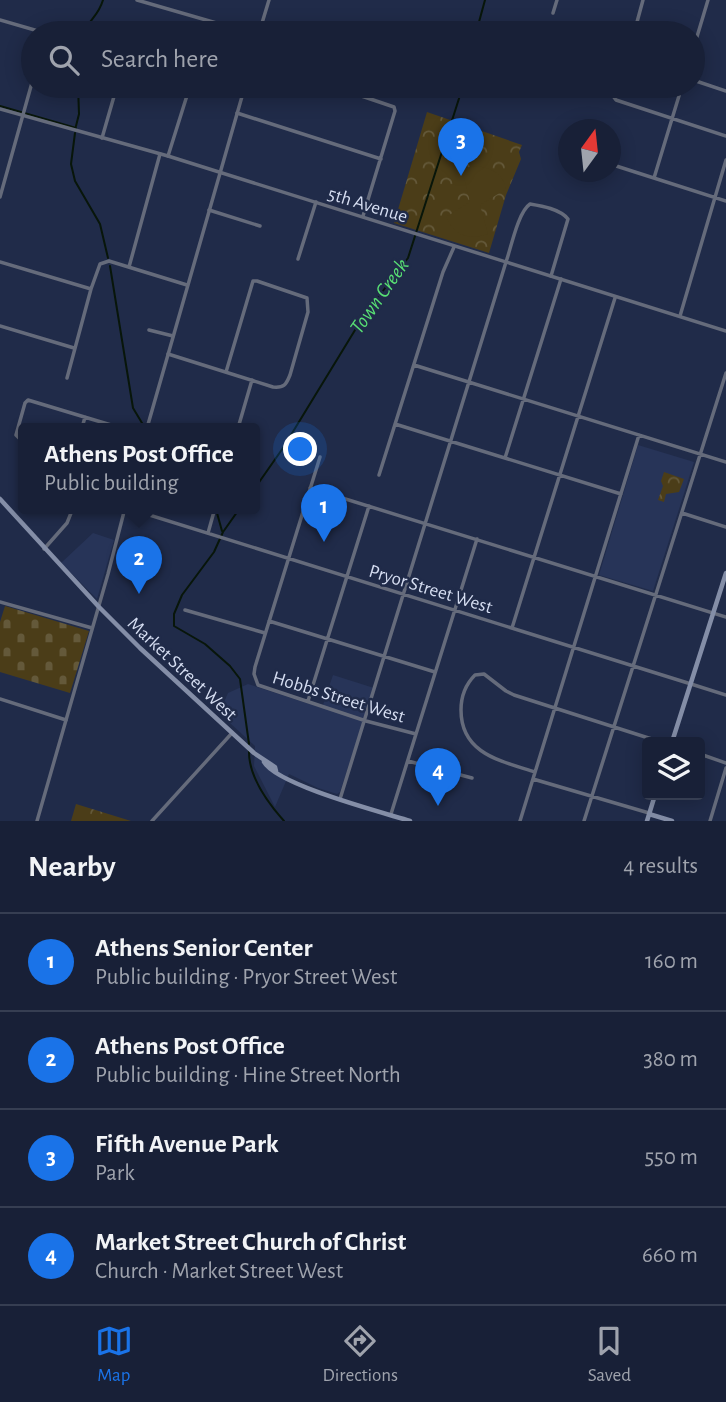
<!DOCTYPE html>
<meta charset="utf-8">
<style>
:root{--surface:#182037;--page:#252d42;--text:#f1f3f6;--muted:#9fa3ad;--line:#363e52;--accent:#1a73e8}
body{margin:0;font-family:"Alegreya Sans",sans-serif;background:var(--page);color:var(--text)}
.controls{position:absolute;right:21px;bottom:21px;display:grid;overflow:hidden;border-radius:7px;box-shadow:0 4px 18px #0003}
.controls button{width:63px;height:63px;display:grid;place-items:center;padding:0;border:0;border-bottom:2px solid var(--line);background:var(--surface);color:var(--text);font:35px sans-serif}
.compass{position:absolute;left:558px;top:119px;width:63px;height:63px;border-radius:50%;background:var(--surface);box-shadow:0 4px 18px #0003;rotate:15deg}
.you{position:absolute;left:301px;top:450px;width:24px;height:24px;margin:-18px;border:5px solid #fff;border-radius:50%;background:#1a73e8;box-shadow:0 0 0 10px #1a73e833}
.badge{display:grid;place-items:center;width:46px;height:46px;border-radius:50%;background:var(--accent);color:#fff;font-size:23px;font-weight:700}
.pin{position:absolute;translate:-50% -58px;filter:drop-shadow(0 2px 4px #0008)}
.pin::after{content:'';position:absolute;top:37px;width:24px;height:21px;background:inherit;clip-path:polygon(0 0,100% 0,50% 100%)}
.popup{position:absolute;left:18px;top:423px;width:242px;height:91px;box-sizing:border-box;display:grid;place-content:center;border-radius:7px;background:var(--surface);filter:drop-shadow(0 2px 5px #0005);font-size:23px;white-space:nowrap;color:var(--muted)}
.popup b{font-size:26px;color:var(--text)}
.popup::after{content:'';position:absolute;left:50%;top:100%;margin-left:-14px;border:14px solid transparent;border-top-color:var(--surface)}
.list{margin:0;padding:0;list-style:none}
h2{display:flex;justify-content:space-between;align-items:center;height:91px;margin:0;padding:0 28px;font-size:30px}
h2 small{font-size:23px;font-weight:400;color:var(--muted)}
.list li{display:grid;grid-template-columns:46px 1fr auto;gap:21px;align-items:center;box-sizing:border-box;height:98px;padding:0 28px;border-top:2px solid var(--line)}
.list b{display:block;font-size:26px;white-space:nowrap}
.list p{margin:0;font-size:23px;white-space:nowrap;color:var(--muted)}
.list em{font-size:23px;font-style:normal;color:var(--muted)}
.icon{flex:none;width:38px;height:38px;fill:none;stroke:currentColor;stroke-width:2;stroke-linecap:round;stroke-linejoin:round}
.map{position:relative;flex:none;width:726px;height:821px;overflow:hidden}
.search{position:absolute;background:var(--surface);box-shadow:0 4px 18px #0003;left:21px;right:21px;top:21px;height:77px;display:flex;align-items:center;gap:18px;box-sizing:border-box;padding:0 24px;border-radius:38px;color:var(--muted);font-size:26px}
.sheet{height:483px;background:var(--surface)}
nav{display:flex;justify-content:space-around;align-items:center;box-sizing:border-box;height:98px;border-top:2px solid var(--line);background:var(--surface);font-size:19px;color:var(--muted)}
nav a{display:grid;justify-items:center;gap:4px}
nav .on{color:var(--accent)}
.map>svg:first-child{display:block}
.built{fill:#273458}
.cemetery{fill:url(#cemetery-stones)}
.park{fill:url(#park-crowns)}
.garden{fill:#4b3d18}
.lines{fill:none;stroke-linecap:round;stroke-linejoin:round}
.stream{stroke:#08160a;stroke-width:2}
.minor{stroke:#656b7b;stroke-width:3.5}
.tertiary{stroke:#656b7b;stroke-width:3.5}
.secondary{stroke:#848ea7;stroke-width:4.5}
.labels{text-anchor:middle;stroke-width:5;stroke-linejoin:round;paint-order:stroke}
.street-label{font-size:19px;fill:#d5ddf1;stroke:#202b49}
.water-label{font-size:21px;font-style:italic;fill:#58df74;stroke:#202b49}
</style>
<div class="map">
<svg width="726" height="821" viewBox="0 0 726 821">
<defs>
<pattern id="cemetery-stones" width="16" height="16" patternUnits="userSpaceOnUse" patternTransform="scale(1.75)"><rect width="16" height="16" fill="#4b3d18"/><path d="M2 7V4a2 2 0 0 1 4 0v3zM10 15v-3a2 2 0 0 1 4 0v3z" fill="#64593a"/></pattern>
<pattern id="park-crowns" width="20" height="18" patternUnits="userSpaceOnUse" patternTransform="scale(1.75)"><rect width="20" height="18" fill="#4b3d18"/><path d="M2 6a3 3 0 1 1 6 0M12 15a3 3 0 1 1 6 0" fill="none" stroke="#64593a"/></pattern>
</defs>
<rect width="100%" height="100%" fill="#202b49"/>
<path class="built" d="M638 445 694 462 653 591 599 575Z
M93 533 114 540 97 599 61 563Z
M333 675 374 688 340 792 337 794 318 788 289 774 275 807 254 766 255 746 219 713 228 693 248 684 322 708Z"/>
<path class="cemetery" d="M5 606 89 631 70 693 0 672V622Z"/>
<path class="park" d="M427 112 522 145 519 152 521 159 506 195 489 253 394 223Z
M664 472 684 479 679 492 666 494 664 502 658 500 663 486 661 481Z
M76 804 131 821H71Z"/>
<path class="garden" d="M473 166C489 167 503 172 506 189L480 205 488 234C468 240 455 236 446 217L470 202 462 169Z"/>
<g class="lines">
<path class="stream" d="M84 33C89 19 98 17 103 0
M476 33 485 0
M0 106 76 128
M76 126 79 114 78 86
M75 133 71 164 75 181 100 224 108 258
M110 266 133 408 145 428
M255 488 283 448 363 317 408 258 463 86
M240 508 223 532 214 552 182 595 174 614V626L205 644 230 666 240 679 249 744
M217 513 222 531
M249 750C248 775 268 803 284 821"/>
<path class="minor" d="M137 0 251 33
M553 13 557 0
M0 20 45 33
M634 33 643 0
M693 50 708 0
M693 80 726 91
M332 86 394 107 395 111 363 216
M617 86 613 96 616 100 726 136
M237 113 381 159
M102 138 117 86
M168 156 190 86
M610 164 726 201
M654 178 682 86
M0 197 33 79
M209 210 260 226
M298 259 316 202
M0 262 91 289
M129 267 160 154
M680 316 726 160
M0 326 74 348
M149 330 173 336
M168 354 273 387C284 388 286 385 290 375L308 312 307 298 257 281H253L226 372
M414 365 726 462
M67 378 91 289 100 264 109 261 187 285
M395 424 621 494
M82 428 85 417
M238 428 252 380
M24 443 16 435 25 403 28 400 121 428
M320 457 255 667 254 674 258 685 366 721 416 734
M505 458 561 279
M379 475 443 272 454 247
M310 488 726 617
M127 508 691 684
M682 513 726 527
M208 533 215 508
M44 549 67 523 73 508
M185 610 265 633
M269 621 435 672
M512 628 615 298
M0 699 66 720
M308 701 369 506
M700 754 726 763
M408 761 472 778
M535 772C501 761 461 754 461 710 461 696 465 685 475 675L484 674 506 691 514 695 661 742
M533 779 649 813
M340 799 506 262C511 248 518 212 530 204 542 206 560 209 568 219L551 276
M391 814 477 539
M152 821 232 733
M520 821 639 435
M584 821 726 373
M710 821 726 768"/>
<path class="tertiary" d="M259 33 269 0
M0 109 168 156 726 331
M147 428 245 86
M0 602 92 628
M691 684 726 695
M37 821 108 574 125 508"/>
<path class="secondary" d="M0 499 99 607 140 648 254 753 275 767 276 771
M672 742 726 573
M264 762C277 785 381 812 410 821
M649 814 672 821
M647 821 655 795"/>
</g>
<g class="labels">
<g class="street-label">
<text transform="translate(368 204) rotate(17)" y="7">5th Avenue</text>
<text transform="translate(431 588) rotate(17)" y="7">Pryor Street West</text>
<text transform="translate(183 668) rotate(43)" y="7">Market Street West</text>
<text transform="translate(339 696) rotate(17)" y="7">Hobbs Street West</text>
</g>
<g class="water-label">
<text transform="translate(379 296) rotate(-55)" y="7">Town Creek</text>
</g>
</g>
</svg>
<div class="controls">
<button><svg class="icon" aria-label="layers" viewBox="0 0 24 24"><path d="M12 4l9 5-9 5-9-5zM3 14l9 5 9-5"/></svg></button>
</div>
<svg class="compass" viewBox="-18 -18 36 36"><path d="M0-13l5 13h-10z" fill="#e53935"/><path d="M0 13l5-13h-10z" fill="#9fa3ad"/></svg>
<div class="you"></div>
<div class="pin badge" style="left:324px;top:542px">1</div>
<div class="pin badge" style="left:139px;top:594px">2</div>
<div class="popup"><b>Athens Post Office</b>Public building</div>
<div class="pin badge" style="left:461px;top:176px">3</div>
<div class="pin badge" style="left:438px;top:806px">4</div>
<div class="search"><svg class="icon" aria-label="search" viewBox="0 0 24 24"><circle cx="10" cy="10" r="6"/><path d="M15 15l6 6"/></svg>Search here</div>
</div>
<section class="sheet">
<h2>Nearby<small>4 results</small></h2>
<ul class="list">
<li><span class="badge">1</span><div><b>Athens Senior Center</b><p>Public building · Pryor Street West</p></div><em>160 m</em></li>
<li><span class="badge">2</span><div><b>Athens Post Office</b><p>Public building · Hine Street North</p></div><em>380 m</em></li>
<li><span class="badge">3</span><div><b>Fifth Avenue Park</b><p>Park</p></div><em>550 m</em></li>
<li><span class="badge">4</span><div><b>Market Street Church of Christ</b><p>Church · Market Street West</p></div><em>660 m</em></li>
</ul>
</section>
<nav>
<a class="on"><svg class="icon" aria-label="map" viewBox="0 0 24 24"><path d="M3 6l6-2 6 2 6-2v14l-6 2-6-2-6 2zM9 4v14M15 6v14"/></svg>Map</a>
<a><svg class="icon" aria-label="directions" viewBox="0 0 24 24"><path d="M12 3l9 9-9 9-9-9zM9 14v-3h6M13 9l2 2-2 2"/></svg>Directions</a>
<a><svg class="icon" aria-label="saved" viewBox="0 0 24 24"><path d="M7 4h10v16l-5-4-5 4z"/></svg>Saved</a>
</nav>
